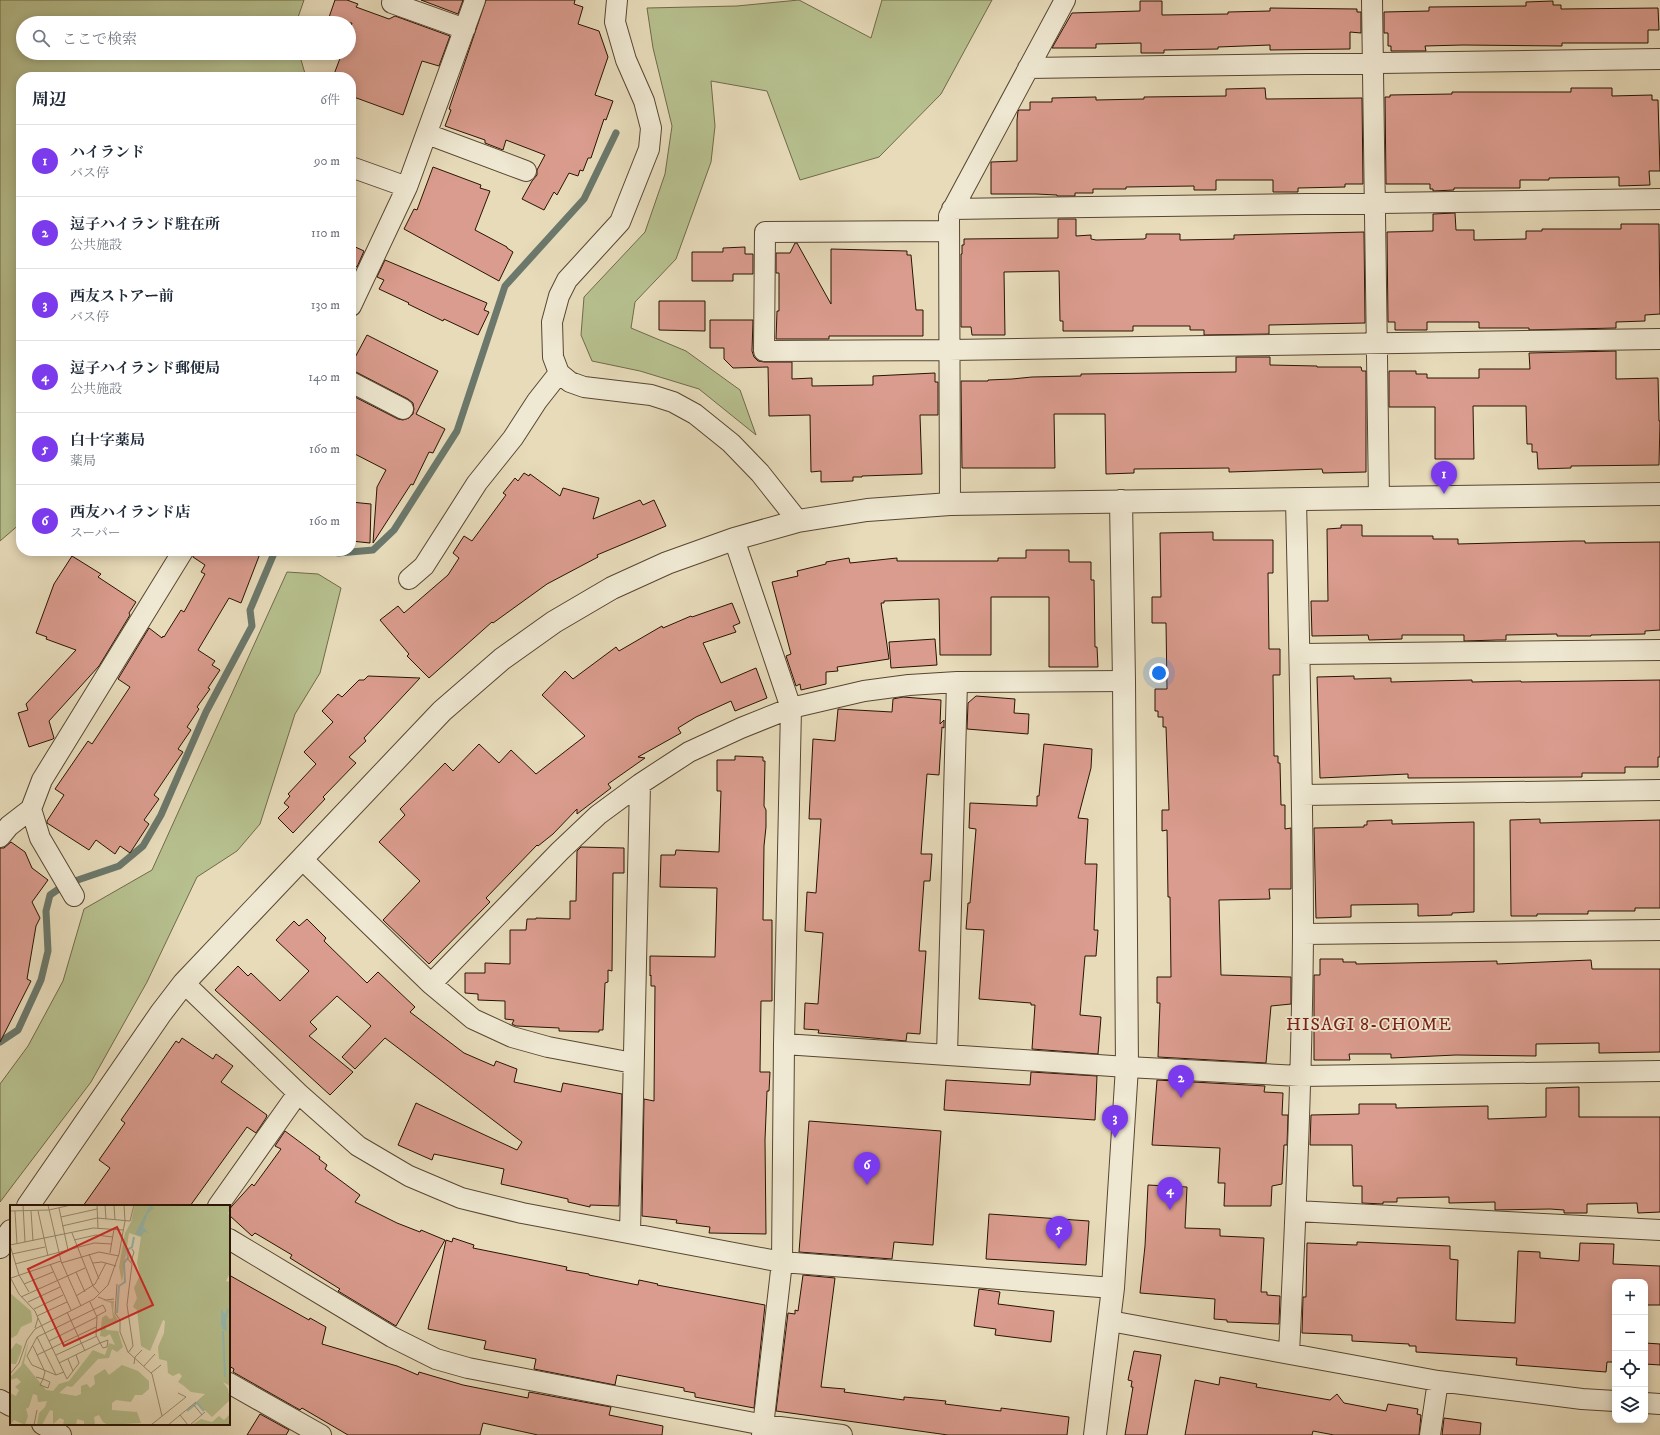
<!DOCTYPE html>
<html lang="ja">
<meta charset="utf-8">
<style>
:root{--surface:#fff;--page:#f6f6f7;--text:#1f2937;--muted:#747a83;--line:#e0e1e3;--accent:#7c3aed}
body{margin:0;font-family:"IM FELL DW Pica","Noto Serif JP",serif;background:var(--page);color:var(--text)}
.controls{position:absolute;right:12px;bottom:12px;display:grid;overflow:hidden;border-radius:8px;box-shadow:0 2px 10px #0003}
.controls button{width:36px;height:36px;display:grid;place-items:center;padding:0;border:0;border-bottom:1px solid var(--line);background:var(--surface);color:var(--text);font:20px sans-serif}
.you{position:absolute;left:1159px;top:673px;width:14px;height:14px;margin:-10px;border:3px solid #fff;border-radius:50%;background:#1a73e8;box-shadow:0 0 0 6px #1a73e833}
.badge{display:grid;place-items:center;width:26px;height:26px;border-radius:50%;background:var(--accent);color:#fff;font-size:13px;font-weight:700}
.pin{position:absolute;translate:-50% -33px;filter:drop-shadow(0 1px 2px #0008)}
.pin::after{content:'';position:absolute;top:21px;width:14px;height:12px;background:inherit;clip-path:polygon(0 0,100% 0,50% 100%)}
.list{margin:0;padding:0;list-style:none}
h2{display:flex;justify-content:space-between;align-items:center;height:52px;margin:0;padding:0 16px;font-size:17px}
h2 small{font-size:13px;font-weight:400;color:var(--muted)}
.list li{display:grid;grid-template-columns:26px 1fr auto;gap:12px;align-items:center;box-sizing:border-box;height:72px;padding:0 16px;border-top:1px solid var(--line)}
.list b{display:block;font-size:15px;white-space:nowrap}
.list p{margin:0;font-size:13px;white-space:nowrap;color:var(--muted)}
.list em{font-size:13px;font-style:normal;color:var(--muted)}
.icon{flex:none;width:22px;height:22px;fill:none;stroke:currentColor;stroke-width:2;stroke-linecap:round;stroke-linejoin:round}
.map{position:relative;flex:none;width:1660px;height:1435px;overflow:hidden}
.search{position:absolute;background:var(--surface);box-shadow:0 2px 10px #0003;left:16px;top:16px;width:340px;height:44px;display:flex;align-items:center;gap:10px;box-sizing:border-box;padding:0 14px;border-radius:22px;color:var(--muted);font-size:15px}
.panel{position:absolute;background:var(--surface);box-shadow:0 2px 10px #0003;left:16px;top:72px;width:340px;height:484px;border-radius:16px}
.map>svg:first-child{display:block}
.green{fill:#b7c08f;stroke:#706a49}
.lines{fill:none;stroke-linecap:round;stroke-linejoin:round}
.stream{stroke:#6b786b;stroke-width:7}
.building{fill:#da9c8e;stroke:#291403}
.minor-casing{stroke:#584631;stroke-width:22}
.tertiary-casing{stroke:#584631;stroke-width:24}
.minor{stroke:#efe8d2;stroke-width:20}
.tertiary{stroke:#efe8d2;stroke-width:22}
.labels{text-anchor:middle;stroke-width:3.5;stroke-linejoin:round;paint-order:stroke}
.neighbourhood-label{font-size:18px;letter-spacing:1px;fill:#7a1f14;stroke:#efe8d2}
.inset-river{fill:none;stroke:#97bbb0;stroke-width:2}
.inset-road{fill:none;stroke:#9b8b71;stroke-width:1}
.view{fill:#d62828;fill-opacity:0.15;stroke:#d62828;stroke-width:2}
.inset-edge{fill:none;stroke:#291403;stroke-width:2}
</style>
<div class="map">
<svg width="1660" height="1435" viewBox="0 0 1660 1435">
<rect width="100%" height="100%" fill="#e7dbba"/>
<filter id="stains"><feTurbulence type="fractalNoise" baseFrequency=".005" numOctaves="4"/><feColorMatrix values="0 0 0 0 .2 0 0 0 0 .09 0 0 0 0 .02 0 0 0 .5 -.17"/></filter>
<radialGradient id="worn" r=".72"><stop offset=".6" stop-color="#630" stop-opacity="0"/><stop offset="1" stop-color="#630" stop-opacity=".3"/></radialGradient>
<path class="green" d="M0 0H304L296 23H23V53H299L306 77H21V523L0 541Z
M799 0 871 38 882 0H992L941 94 879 157 800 180 767 91 711 81 715 126 711 162 676 259 635 302 631 328 686 351 740 390 756 435 699 389 640 371 592 361 581 335 584 297 645 232 665 174 672 126 653 48 647 8 737 6Z
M287 572 318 574 341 588 320 673 295 714 260 824 237 851 197 877 147 982 91 1082 0 1202V1084L28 1046 63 981 84 909 152 870Z"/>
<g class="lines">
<path class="stream" d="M328 551 339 553 373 550 394 530 457 431 505 286 584 199 616 133
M0 1042 18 1030 41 980 48 951 46 911 50 895 66 884 119 866 143 846 161 815 206 712 252 626 250 610 275 551"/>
</g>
<path class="building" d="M335 0H347L358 4 356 7 389 19 395 16 450 36 439 66 422 61 403 115 351 96V77H333L342 53H349V32L352 23H327Z
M421 0H463L458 14Z
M486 0H575L574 4 583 7 578 24 599 31 608 57 595 95 613 101 606 120 604 119 591 158H588L583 171 580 170 578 176 569 173 557 195 554 192 544 210 522 199 532 181 537 175V170L545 155 506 140 503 150 485 143V140L445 126 451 110 449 109Z
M1140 1H1162V15L1228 14V12L1270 11V8L1357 9V12H1361V33L1350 32V49L1270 50V45L1218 47V49L1164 50V53H1141V43L1096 44V48H1052L1072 13 1140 11Z
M1553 1V5H1561V9L1658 8 1659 30H1648V43H1562V46L1463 45 1425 46 1426 51H1391V46H1388V33H1384V12L1429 11V7L1526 6V2Z
M1265 88 1266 99 1362 98 1363 184H1345V187L1298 188V192H1273V180H1216V190H1194V186L1126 187V189H1093V193H1075V196H1057V195L1036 194H991V162L1017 161V120L1018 111 1019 110H1030V102H1052V98L1096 97V100L1144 99V97L1226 96V89Z
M1571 88H1612V96L1652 95V100H1658L1660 171H1649L1650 185 1619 186V177L1549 178V180H1520V188H1454V190L1433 191V189H1430V184H1386L1385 97H1390V95L1452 94V92H1571Z
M433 167 481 185 480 188 490 191 475 230 507 247V248L513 252 499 281 404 229 414 209 417 210Z
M1455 213 1456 230H1474V240L1526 239V231H1542V229H1621V224H1659L1660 314 1645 315V321L1616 322V328L1529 330V328H1479V322H1427V330H1395V322H1388L1387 232 1433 231V214Z
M1058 219H1076V236L1091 235V239L1096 240 1144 239 1146 238V234H1180V240L1234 239V235L1364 232 1365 323 1269 325V334L1204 335V330H1190V326H1133V331H1063V321H1060L1059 271 1004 272 1005 335H972L971 327H961V254H962V245H964V239L1058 238Z
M795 243H797L831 304V249L907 251V255H911L916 310H923V336H829V339H776L777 311H779V273H776V253H790Z
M351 245 364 251 357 267 351 265Z
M745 247V254H753V274H733V281H692V252H723V248Z
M385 260 487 303 484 310 489 312 478 335 444 319 443 321 408 304 409 303 379 289 384 280 377 277Z
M659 301H705V331L659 330Z
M710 320H753L752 351 754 357 758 361 764 362H792V379L812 378V386L873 385V376L935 373V382H938V415H920L922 474 862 476V477H853V481L821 482V471L811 472 810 415 769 416 768 367 733 368 724 359V348H710Z
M367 335 438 371 416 414 445 429 433 453 429 452 413 485 411 484 373 543 377 487 386 470 351 452V395L398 419 403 420 409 418 413 414 414 409 413 403 408 399 356 372 351 371V365Z
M1616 351V379L1658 378 1659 421H1660L1659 465 1571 466V468L1538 469 1537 452H1532V444H1527L1526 406H1473L1474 459H1435V407H1389V371H1416V374H1427V378H1479V369H1530L1529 353Z
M1236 357H1270V365L1317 366V367H1361L1362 371H1366V472L1323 473 1322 469 1229 472V468L1134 469V473L1106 474 1105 414H1054L1055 468H962L961 381H988V380L1012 379 1032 377 1081 376V374L1236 372Z
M524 473 529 476 530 474 560 496 563 488 599 498 593 519 640 500 643 505 654 500 666 526 597 555 598 557 547 584 493 623 492 622 429 678 407 656 409 654 380 620 398 606 404 613 448 575 459 558 453 553 464 536 472 541 506 495 503 493 515 478 518 481Z
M351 502 371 504 370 543 351 541Z
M1341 525H1362V536H1433V539H1458V544L1574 541H1585V543L1660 542V630L1645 631V634L1591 635V636H1557V634L1506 635V640H1497L1464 641V635H1402V639L1369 640 1368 635 1312 636 1311 601H1328L1327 529 1341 528Z
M1213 532V540H1273V573H1268L1269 649H1280V675H1273L1274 756H1278V763H1280L1281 805H1285V829L1291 828V889H1269L1270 899 1219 900 1221 975 1291 977V1004L1271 1006 1266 1063 1158 1057 1160 1003H1157V977H1171L1170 897H1168L1167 830 1162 831V810H1169L1166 727H1163V717H1158V711H1155V689H1167L1166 623H1152V597H1161L1160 533Z
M1026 550H1069V562H1091V580H1094L1095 647H1097L1098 667H1049V597H991V655H940L939 599 884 601V603H881L889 659 837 667 838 671 826 672V684L801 690 800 684 796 686 786 656 791 654 772 582 798 576 797 571 826 564V562L849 558 850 563 897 558V561H998V558H1026Z
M194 551H261L241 603 229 598 198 650 215 661 212 665 220 670 208 688 210 689 197 707 199 709 187 727 191 730 178 749 183 752 154 795 159 799 144 820 149 824 130 853 120 846 115 854 96 840 89 850 47 823V821L64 795 55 789 88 741 92 744 130 687 118 679 149 628 162 638 163 636 164 637 181 610 184 612 205 574 201 572 205 565 193 557Z
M72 556 101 574 98 577 136 602 129 613 130 615 99 666 49 721 54 738 53 739 29 747 18 713 28 710 26 704 76 650 46 639 47 637 36 633 54 584Z
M732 603 740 623 733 626 736 632 703 643 721 683 756 668 767 698 735 711 731 701 696 717 678 728 681 733 638 757 645 758 608 784 611 788 577 814V809L553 834 538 846 537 845 486 898 490 902 429 964 383 920 420 881 379 842 405 815 400 809 445 763 453 771 479 744 499 763 511 750 536 774 585 736 542 695 565 671 573 679 616 647 619 651 662 626 663 628 691 616 692 617Z
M935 639 937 665 891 668 889 642Z
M368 676 420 678 364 738 366 741 349 757 356 763 323 797 325 799 293 833 278 818 289 807 284 803 290 796 288 794 316 764 304 752 333 722 322 711 338 694 342 697 359 680H364Z
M1354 676V679L1391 678V682L1472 680V682L1521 681V682L1660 680V757H1658V767H1625V773H1582V777L1408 778V774L1320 778 1317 677Z
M976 696 1015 699 1014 713 1029 714 1028 734 967 729 968 703Z
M903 697 941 700 940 724 944 720V728L942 727 939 775 927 774 921 854H932L930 881H924L919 951H926L920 1034 907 1033 906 1041 818 1033 819 1030 804 1029 805 1003 818 1004 823 933 805 931 807 892 816 893 821 819H809L813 739 835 741 838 709 892 712 893 699Z
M1044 744 1092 749 1091 768 1078 818 1088 819 1085 864H1097L1094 930H1098L1096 956H1085L1080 1015 1101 1017 1098 1054 1032 1049 1035 1005H1031V1003L979 999 984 930 966 929 968 903H970L976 829 969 828 970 803 1037 806V796H1039Z
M735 756 763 757V761H765L764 806 766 810V827L764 846 763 920H772V1001H761L760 1072H770L769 1091H767L765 1140 766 1234 709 1233 710 1227 676 1223 677 1220 642 1216 644 1099 654 1101 655 986H651V975L650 976V956L715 957 717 888 660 887 661 855H675L676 850 719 852 721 791H717V760H735Z
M1540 819V823L1660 820V908H1635V911H1588V914H1537V916H1511L1510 820Z
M1392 820V824L1474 822V912L1452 913V915L1418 916V904L1351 905V917L1316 918 1314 828 1364 827V825H1367V821Z
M11 842 25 852 32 868 48 880 32 902 40 918 36 926 27 979 31 981 0 1042V848H4Z
M581 847 624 848V873H613L612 971 608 970V982L605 983 603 1030H599V1032L559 1031V1028L516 1026 512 1024 514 1020 505 1019V1001L478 1000V994L465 993V973H485V963L510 964V930H526L527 919H536V918L570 919V901H576L577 851Z
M307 919 326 938 324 941 367 983 378 972 415 1007 410 1012 464 1053 494 1066 496 1061 517 1069 514 1082 561 1092 563 1083 622 1094 619 1206 590 1205V1207L568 1202V1199L501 1184 504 1169 434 1154 432 1160 398 1145 416 1103 517 1150 522 1142 385 1038 355 1069 342 1057 371 1026 337 996 310 1022 317 1029 309 1036 353 1072 330 1095 215 990 238 966 248 976 251 973 280 1001 309 971 276 940 294 921 299 926Z
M1320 959H1343V962H1356V964L1497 961V964L1591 960 1592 969H1660V1052L1599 1053V1043L1536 1044V1056L1456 1055 1391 1058V1054H1349L1350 1060H1314V975H1320Z
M182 1038 213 1059 216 1054 233 1066 221 1082 267 1115 266 1118 256 1133 247 1127 190 1206H83L110 1168 99 1160 125 1123 121 1120 176 1041 179 1043Z
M1031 1072 1097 1076 1095 1120 944 1110 946 1080 1030 1085Z
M1157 1080 1265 1086 1264 1092 1283 1093 1282 1115H1288L1287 1145H1284L1282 1184 1272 1186 1271 1206H1224L1225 1183H1218L1220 1148 1152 1145Z
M1579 1087V1117H1660V1212L1638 1213 1637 1203 1587 1204V1213H1564V1210L1550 1209 1495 1210V1202L1449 1203V1197L1397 1198V1202H1383V1204L1362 1203V1186H1353L1352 1145H1310L1311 1115 1359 1114V1104H1396V1108L1488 1106V1119L1546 1117V1088Z
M809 1121 941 1131 933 1245 894 1242 892 1259 799 1252Z
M285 1131 320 1157 319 1159 327 1165 325 1169 360 1195 355 1202 397 1223 420 1232 421 1230 445 1240 396 1326 338 1291 340 1289 290 1258 292 1255 255 1233 252 1236 229 1215V1210L232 1206 252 1184 254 1186 281 1149 275 1146Z
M1148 1185 1187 1187 1185 1228 1220 1229V1236L1264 1238 1261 1292H1267V1295L1280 1296 1279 1324 1227 1322V1320L1214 1319 1215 1299 1140 1293 1145 1246Z
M989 1214 1089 1221 1086 1265 986 1259Z
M453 1238 474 1245 473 1248 567 1267 566 1270 589 1274V1275L638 1285 639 1280 658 1284 657 1285 765 1305 754 1408 695 1397V1393L684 1391V1388L617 1375 615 1385 534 1369 536 1359 484 1349 486 1341 428 1329 446 1240 452 1242Z
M1357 1242 1450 1246V1259L1458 1260 1456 1320 1515 1323 1518 1251 1540 1252V1258L1579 1261 1580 1243 1614 1244 1613 1264 1660 1266V1305H1645V1282H1615V1362H1607L1606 1372 1516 1365 1517 1358 1416 1352V1346H1409V1344L1352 1341V1335L1302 1333 1303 1297H1306L1307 1243 1357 1245Z
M229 1275 309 1320 310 1318 326 1327 322 1344 397 1366 418 1375 419 1372 463 1385 528 1398 529 1392 611 1407 609 1415 663 1426 662 1435H538L483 1423 480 1435H348L302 1408 300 1410 233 1372 234 1369 229 1366Z
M803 1275 835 1278 821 1387 845 1389 844 1392 882 1397 904 1400V1397L926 1399 946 1401 945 1404 1001 1411V1408L1069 1417 1067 1435H948L776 1411 788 1313 795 1314V1310L798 1311Z
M979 1289 1000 1292 998 1304 1054 1311 1051 1342 995 1335 996 1329 974 1326Z
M1645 1343 1660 1344V1365L1645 1364Z
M1134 1351 1161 1355 1147 1435H1125L1133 1387H1131L1132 1381 1128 1380Z
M1220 1377 1257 1384 1256 1387 1330 1400 1337 1394 1344 1403 1386 1411 1388 1404 1418 1409 1417 1414 1421 1415 1419 1435H1334L1313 1431 1312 1435H1185L1195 1380 1219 1385Z
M260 1414 289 1430 286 1435H247Z
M1444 1418 1481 1423 1480 1435H1442Z"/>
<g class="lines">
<defs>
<path id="minor" d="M617 0 615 22 626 60 644 101 651 128 649 149 620 222 567 280 559 296 552 322 553 357 559 373 570 382 584 387 651 395 673 402 695 414 731 443 760 473 798 521
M1372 0 1379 499
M392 3 465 29
M1028 68 1660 59
M427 134 526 171
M351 167 407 187
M952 209 1660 199
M948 231 765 232 764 351 949 350 1660 339
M351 306 407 187 475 0
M351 382 403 409
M950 504 949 216 1065 0
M734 539 791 708 784 1044 782 1262 762 1435
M409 579 424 566 477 483 513 438 537 401 559 373
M1300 654 1660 650
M1302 795 1660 790
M0 837 9 826 31 809
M302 859 431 984 473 1019 512 1037 548 1047 633 1063
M74 896 40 838 31 809 42 780 183 551
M1303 934 1660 930
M184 983 298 1093 358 1146 409 1176 461 1198 522 1213 782 1262 1113 1288
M431 984 560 851 598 815 640 784 689 752 741 728 791 708 864 691 909 685 957 682 1124 681
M784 1044 1127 1067 1300 1076 1660 1071
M947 1055 957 682
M218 1206 298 1093
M1296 1211 1660 1230
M630 1233 640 784
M229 1239 392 1337 436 1359 468 1368 764 1425 842 1435
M1110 1321 1438 1381 1582 1399 1615 1401
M1289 1353C1296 1213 1302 1073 1303 933 1303 788 1299 643 1296 499
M229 1383 321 1435
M0 1400 11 1406
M1645 1403 1660 1404
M42 1424 61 1435
M1430 1435 1438 1381"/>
<path id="tertiary" d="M28 1206 161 1013 184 983 442 711 502 659 554 622 612 588 667 563 734 539 798 521 867 510 950 504 1660 494
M0 1247 11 1231
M1095 1435 1113 1288 1127 1067 1124 681 1121 501"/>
</defs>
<use href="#minor" class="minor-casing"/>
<use href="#tertiary" class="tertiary-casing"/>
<use href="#minor" class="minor"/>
<use href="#tertiary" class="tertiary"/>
</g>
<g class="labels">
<g class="neighbourhood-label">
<text x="1369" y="1030">HISAGI 8-CHOME</text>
</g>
</g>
<g transform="translate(10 1205)">
<rect width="220" height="220" fill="#e7dbba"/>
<path d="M125 0H220V8L218 7 220 13V68L216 76 220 77V181L213 177 218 184 220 195 202 212 186 197 195 189 181 187 174 181 168 177 172 171 169 168 163 171 158 168 157 156 149 154 148 142 154 128 155 116 153 115 140 146 131 141 127 105 123 102 127 93 124 83 130 70 127 58 131 32 119 28 112 77 109 62 115 28 121 17ZM0 88 21 106 22 113V117L11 122 7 130 0 134ZM92 95 104 96 103 107 108 115 96 120V125L108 126 113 142 107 147 102 144 99 153 88 154 62 182 57 181 49 188 66 191 71 189V181L77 179 80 183 85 179 84 171 95 164 99 170 112 160 128 166 139 176V184L132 190H125L121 197 106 195 102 198V205L127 207 131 218 98 220 93 217 89 210 84 212 85 220H74V216L67 214 66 220H53L54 215 50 213 43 219V206L40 205 32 220H27L29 208 35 202 37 196 28 197 27 190 23 189 19 202 16 204 18 211 15 220 4 215 0 220V188L6 191 9 185 5 182 11 177 7 173 0 175V172L11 161 19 135 14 158 36 185 43 186 49 179 59 176 83 145 95 150 99 138 105 140 100 129 95 132 90 131 92 113 96 110 100 114 103 113 101 98ZM6 138 12 141 11 147 6 159H3L0 158V146ZM220 209V220H182L191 214 202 217 209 211 214 215Z" fill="#b7c08f"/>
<path d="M140 0 144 3 138 8 133 22 139 28 134 27 131 31 125 29ZM217 103 219 105 216 116 217 125 214 126 211 120V104L215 109Z" fill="#97bbb0"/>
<path class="inset-river" d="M107 108 109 81 115 77 114 58 118 53 117 45 122 42 124 32M213 126 215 172M177 206 187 198 194 206"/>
<path class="inset-road" d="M13 0 15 37M38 0 51 56 71 101M87 0 88 23M95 0 96 14M104 0 105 15M49 3 58 45M0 6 39 5 61 0M5 6 7 39M21 6 23 36M28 6 38 51M51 12 87 4M52 21 87 13 120 16 124 0M62 28 83 81 90 89M64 35 86 30 103 32M0 40 83 23 113 25M0 40 9 70 19 87M100 48 104 24M2 49 35 42M79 49 89 74M117 53 122 59 117 100 123 141 118 148M121 57 124 47 122 44M51 58 89 47 109 51M83 58 92 57 106 61M5 59 84 38 102 39M40 59 61 105M66 67 75 87M0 72 9 89 25 106 28 113 25 123M1 73 51 56M14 79 43 67M107 79 105 108 110 115V127L118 147 142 169 152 211M66 91 85 79 96 58M11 92 75 63M88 92 96 95 104 94M18 97 50 82M24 104 53 90M57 107 75 146M27 111 57 97M28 113 57 174 69 158 66 150M27 132 46 170M39 136 87 112M23 141 35 167 33 174 30 180 38 183 40 177 33 174 26 172M27 150 86 122M46 150 87 131M58 154 63 166M49 158 90 138 98 135 97 142 93 143 90 138 86 130 87 112 80 97M124 159 125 152 132 145M134 161 145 149M54 167 46 170 22 160 17 151 27 132 93 100 96 106 87 111M141 168 151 160M0 169 9 158 17 135 25 124 84 94 98 80 109 49 115 16 114 0M184 200 192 210M170 210 178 220M24 220 27 205M141 220 176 192 168 188M158 220 186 197M180 220 195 207"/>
<path class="view" d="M107 22 143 100 54 141 18 64Z"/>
<rect width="220" height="220" class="inset-edge"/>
</g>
<rect width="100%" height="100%" filter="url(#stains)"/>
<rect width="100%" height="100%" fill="url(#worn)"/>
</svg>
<div class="controls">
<button>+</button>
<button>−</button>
<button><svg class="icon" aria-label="locate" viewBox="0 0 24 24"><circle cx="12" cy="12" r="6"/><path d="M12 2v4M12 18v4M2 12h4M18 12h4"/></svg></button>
<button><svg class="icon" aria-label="layers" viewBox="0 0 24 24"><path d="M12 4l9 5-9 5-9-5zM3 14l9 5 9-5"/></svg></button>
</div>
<div class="you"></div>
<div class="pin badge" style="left:1444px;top:494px">1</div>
<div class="pin badge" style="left:1181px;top:1098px">2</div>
<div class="pin badge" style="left:1115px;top:1138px">3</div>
<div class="pin badge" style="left:1170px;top:1210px">4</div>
<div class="pin badge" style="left:1059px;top:1249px">5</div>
<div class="pin badge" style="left:867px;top:1185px">6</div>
<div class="search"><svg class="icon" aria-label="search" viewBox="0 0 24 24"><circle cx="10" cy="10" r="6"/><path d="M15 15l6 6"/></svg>ここで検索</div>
<section class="panel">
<h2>周辺<small>6件</small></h2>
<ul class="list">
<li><span class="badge">1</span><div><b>ハイランド</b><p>バス停</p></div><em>90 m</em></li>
<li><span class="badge">2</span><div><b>逗子ハイランド駐在所</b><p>公共施設</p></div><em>110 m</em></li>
<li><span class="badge">3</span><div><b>西友ストアー前</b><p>バス停</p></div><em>130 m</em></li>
<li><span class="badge">4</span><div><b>逗子ハイランド郵便局</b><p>公共施設</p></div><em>140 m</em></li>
<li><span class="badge">5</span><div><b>白十字薬局</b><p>薬局</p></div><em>160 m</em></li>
<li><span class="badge">6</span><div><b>西友ハイランド店</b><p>スーパー</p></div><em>160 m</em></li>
</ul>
</section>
</div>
